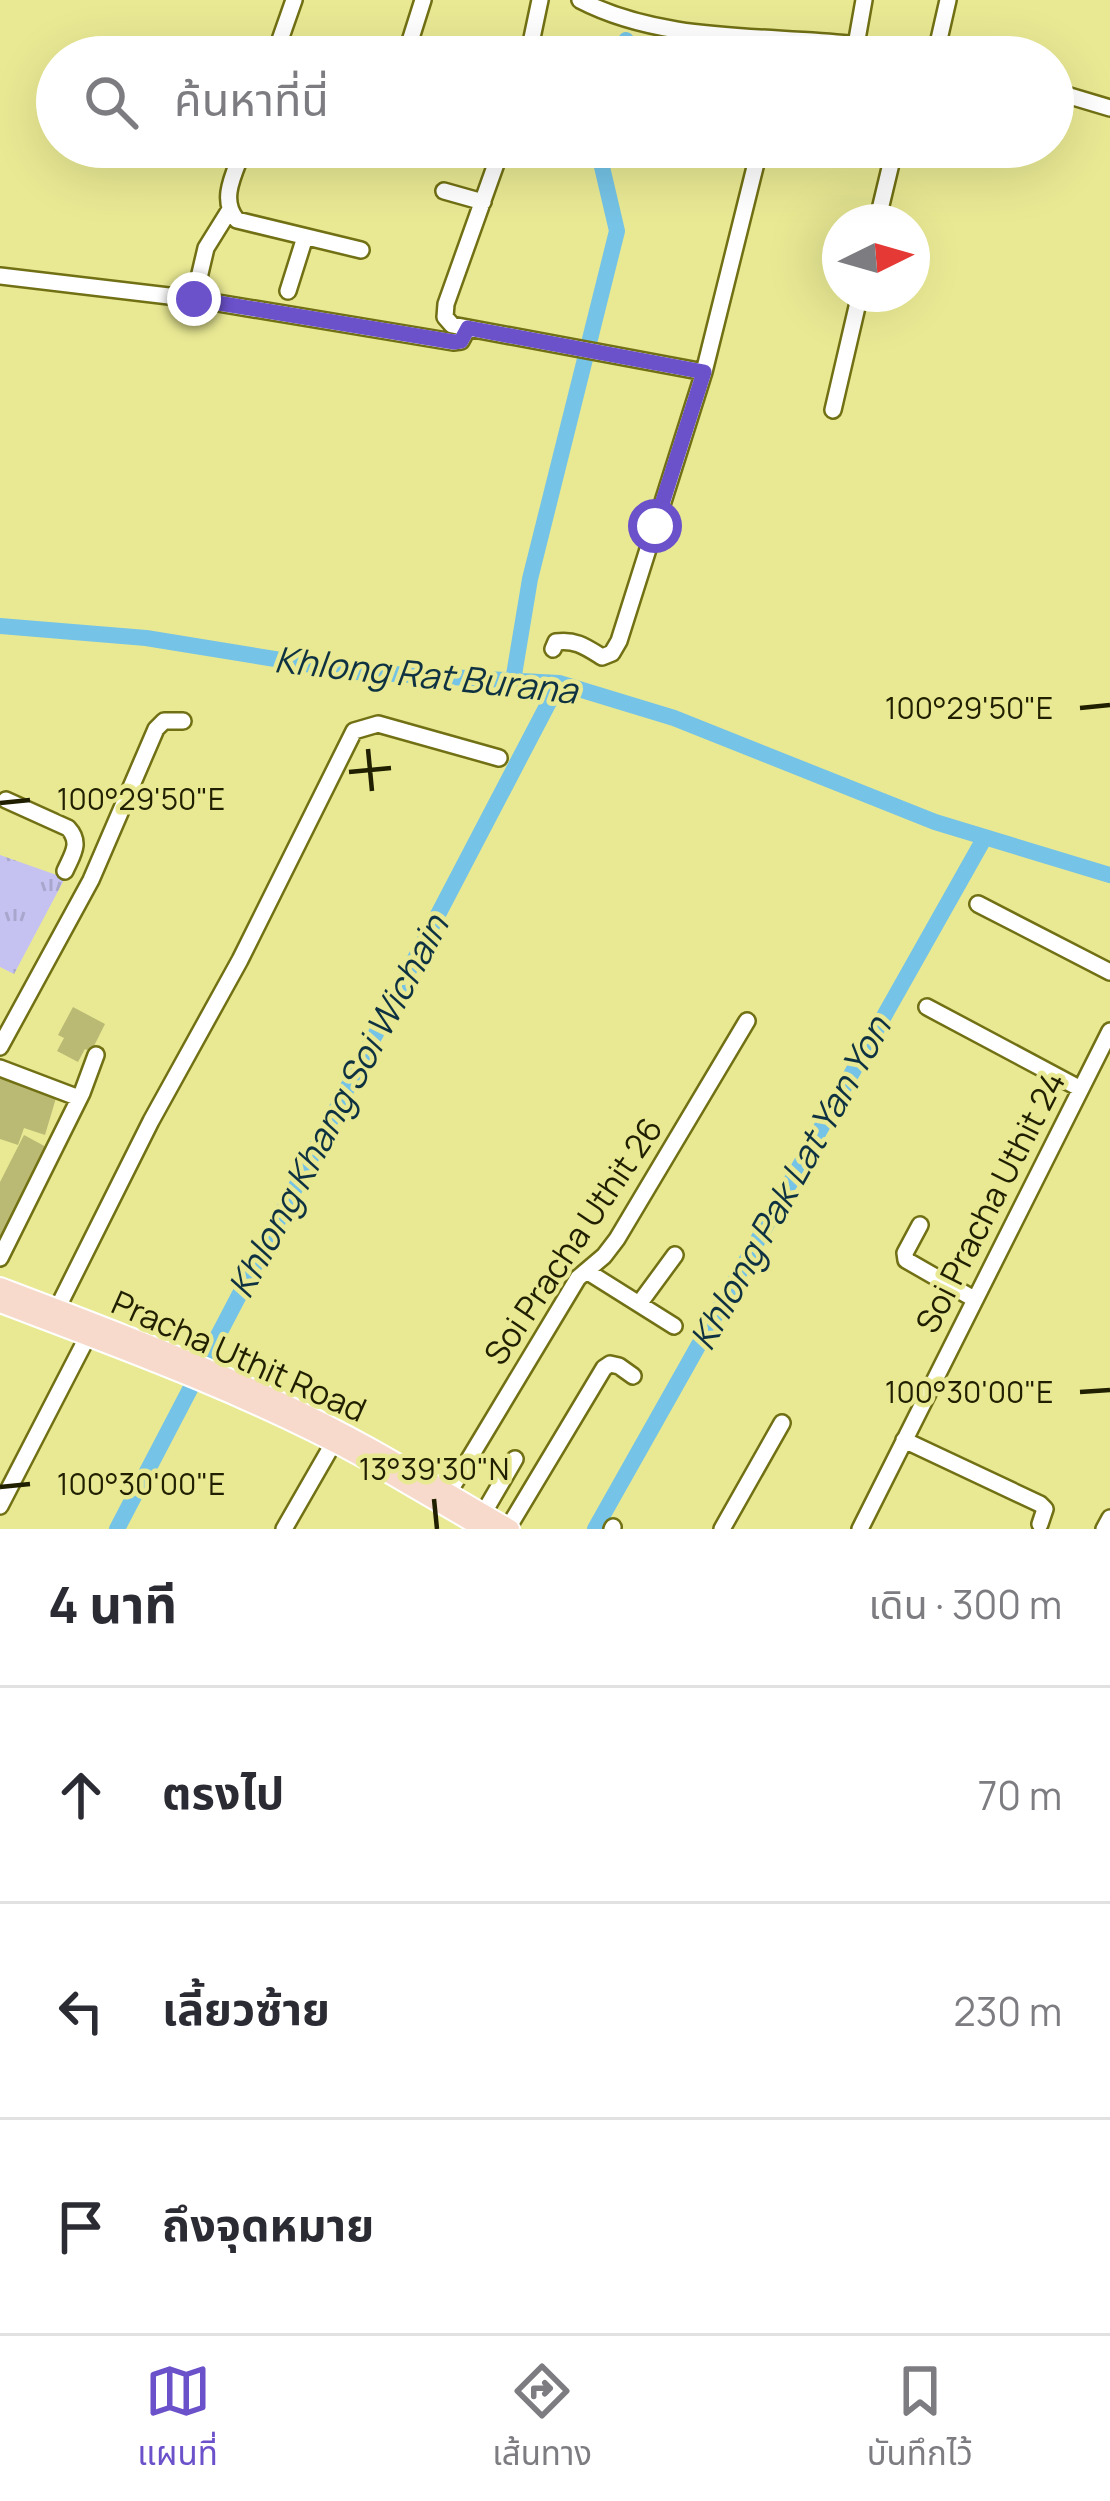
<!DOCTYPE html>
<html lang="th">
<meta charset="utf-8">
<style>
:root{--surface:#fff;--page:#f2f2f3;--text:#2b2b33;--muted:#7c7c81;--line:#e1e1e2;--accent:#6b51ca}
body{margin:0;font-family:Manrope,"Noto Sans Thai",sans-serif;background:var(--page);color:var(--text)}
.compass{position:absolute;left:822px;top:204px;width:108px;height:108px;border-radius:50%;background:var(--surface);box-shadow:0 12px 48px #0002;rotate:85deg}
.stop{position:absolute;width:36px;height:36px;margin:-27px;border:9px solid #6b51ca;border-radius:50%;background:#fff}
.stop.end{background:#6b51ca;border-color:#fff;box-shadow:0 3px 12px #0008}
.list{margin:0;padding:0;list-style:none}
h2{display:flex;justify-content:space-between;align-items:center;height:156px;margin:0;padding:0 48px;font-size:51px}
h2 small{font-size:39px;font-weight:400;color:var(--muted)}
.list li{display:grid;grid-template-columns:78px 1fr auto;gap:36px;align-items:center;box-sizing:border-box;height:216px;padding:0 48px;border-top:3px solid var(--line)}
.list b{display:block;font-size:45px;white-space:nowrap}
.list em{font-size:39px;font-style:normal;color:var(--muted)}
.icon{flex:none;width:66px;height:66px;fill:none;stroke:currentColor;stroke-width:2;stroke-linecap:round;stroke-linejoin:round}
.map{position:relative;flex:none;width:1110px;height:1529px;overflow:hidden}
.search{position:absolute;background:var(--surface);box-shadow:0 12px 48px #0002;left:36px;right:36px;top:36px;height:132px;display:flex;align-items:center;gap:30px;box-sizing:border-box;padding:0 42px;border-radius:66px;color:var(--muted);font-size:45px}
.sheet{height:804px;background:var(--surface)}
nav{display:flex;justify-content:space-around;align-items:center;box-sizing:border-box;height:168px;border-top:3px solid var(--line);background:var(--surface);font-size:33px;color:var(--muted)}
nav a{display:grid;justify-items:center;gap:6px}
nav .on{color:var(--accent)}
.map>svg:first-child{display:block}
.grass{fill:url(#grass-tufts)}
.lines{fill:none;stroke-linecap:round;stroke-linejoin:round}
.canal{stroke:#75c3e6;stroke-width:16}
.building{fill:#baba75}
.minor-casing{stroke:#717014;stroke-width:20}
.major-casing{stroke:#fff;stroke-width:22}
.minor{stroke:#fff;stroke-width:15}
.major{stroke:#f7dacb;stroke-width:18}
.route{stroke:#6b51ca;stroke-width:15}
.ticks{fill:none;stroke:#201f00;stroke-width:4.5}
.labels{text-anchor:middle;stroke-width:9;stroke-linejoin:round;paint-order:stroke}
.street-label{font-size:33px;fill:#201f00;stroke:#e9e994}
.water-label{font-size:36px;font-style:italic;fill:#0e3241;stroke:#e9e994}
.ticks-label{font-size:30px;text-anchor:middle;fill:#201f00;stroke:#e9e994;stroke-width:9;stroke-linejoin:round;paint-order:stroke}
</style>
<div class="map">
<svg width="1110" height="1529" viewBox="0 0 1110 1529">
<defs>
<pattern id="grass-tufts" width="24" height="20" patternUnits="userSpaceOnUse" patternTransform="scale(3)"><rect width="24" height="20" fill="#c5c2f1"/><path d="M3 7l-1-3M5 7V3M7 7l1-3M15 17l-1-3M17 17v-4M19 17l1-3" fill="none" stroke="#a9a6cd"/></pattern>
</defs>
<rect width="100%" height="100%" fill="#e9e994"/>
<path class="grass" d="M0 855 65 878 14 974 0 967Z"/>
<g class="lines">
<path class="canal" d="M622 57 626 40
M0 626 146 638 355 672 559 683 674 718 935 822 1110 875
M513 681 530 579 617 231 599 154 601 147
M117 1529 559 683
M595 1529 985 837"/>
</g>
<path class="building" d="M73 1007 105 1024 91 1052 85 1049 78 1062 57 1051 64 1038 58 1035Z
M0 1078 56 1098 45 1135 24 1128 18 1145 0 1139Z
M24 1135 48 1148 0 1240V1182Z"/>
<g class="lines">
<defs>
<path id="minor" d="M580 0C661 42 760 35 849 44 871 47 892 53 914 57
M856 45 864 0
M274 57 294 0
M405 57 423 0
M528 57 540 0
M935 57 948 0
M1053 91 1110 108
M244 147C236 171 218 199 237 220L361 250
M502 147 446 304 445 317 452 325 704 372
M444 191 483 202
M877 222 895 147
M0 276 194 299 453 342 461 341 468 328
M288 291 305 237
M194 299 206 248 229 211
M833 410 860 294
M553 649 556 642C575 639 586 647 602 657L612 653 619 641 704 372 760 147
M6 800 68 828C82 843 72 855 65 871
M978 904 1110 972
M927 1007 1079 1088
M0 1047 91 880 156 729 164 721H183
M0 1068 79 1098
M920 1225 905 1253 906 1260 974 1299
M0 1258 82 1093 96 1055
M588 1272 674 1326
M639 1304 675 1255
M57 1309 151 1121 240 960 354 731 378 724 499 758
M904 1440 1040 1504 1045 1509 1040 1524
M445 1499 578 1278 604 1256 617 1239 747 1021
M0 1506 92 1328
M483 1514 515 1459
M508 1528 604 1368 610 1364 619 1366 633 1376
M284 1529 334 1442
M612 1529 613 1527
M722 1529 782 1423
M860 1529 1110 1031
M1104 1529 1110 1518"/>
<path id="major" d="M0 1287C95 1323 191 1359 283 1403 361 1439 435 1486 510 1529
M0 1303C124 1350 248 1395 365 1459
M388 1473 484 1529"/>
</defs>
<use href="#minor" class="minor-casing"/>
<use href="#major" class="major-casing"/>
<use href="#minor" class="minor"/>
<use href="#major" class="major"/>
</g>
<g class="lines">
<path class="route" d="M194 299 454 342 461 341 468 328 704 372 655 526"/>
</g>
<path class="ticks" d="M1080 708 1110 705M368 749 372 791M349 772 391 768M0 803 30 800M1080 1392 1110 1390M0 1487 30 1484M434 1499 437 1529"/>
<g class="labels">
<g class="street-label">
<text transform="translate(990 1202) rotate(-63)" y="12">Soi Pracha Uthit 24</text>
<text transform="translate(573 1241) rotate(-56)" y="12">Soi Pracha Uthit 26</text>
<text transform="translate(239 1356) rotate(24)" y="12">Pracha Uthit Road</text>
</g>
<g class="water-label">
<text transform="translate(426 675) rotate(6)" y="13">Khlong Rat Burana</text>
<text transform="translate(338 1106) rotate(-62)" y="13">Khlong Khang Soi Wichain</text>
<text transform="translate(790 1183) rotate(-61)" y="13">Khlong Pak Lat Yan Yon</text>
</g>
</g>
<g class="ticks-label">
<text x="969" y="719">100°29'50"E</text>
<text x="141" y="810">100°29'50"E</text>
<text x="969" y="1403">100°30'00"E</text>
<text x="434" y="1480">13°39'30"N</text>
<text x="141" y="1495">100°30'00"E</text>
</g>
</svg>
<svg class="compass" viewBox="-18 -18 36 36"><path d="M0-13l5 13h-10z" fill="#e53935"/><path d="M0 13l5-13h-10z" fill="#7c7c81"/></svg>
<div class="stop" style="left:655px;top:526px"></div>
<div class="stop end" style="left:194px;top:299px"></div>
<div class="search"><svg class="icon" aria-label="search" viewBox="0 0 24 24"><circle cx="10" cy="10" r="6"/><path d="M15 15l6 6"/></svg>ค้นหาที่นี่</div>
</div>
<section class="sheet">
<h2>4 นาที<small>เดิน · 300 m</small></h2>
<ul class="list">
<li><svg class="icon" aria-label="ahead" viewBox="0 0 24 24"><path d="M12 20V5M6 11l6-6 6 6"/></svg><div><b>ตรงไป</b></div><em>70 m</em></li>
<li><svg class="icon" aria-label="left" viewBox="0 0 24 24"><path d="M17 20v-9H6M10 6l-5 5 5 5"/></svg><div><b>เลี้ยวซ้าย</b></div><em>230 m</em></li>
<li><svg class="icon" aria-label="arrive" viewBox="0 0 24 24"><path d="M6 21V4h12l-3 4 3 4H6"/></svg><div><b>ถึงจุดหมาย</b></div></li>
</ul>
</section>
<nav>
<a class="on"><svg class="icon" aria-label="map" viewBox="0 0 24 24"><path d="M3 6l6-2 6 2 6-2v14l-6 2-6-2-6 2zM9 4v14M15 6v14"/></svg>แผนที่</a>
<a><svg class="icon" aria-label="directions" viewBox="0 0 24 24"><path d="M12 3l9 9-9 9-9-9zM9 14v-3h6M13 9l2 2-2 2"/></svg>เส้นทาง</a>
<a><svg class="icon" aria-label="saved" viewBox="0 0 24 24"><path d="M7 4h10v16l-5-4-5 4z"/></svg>บันทึกไว้</a>
</nav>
